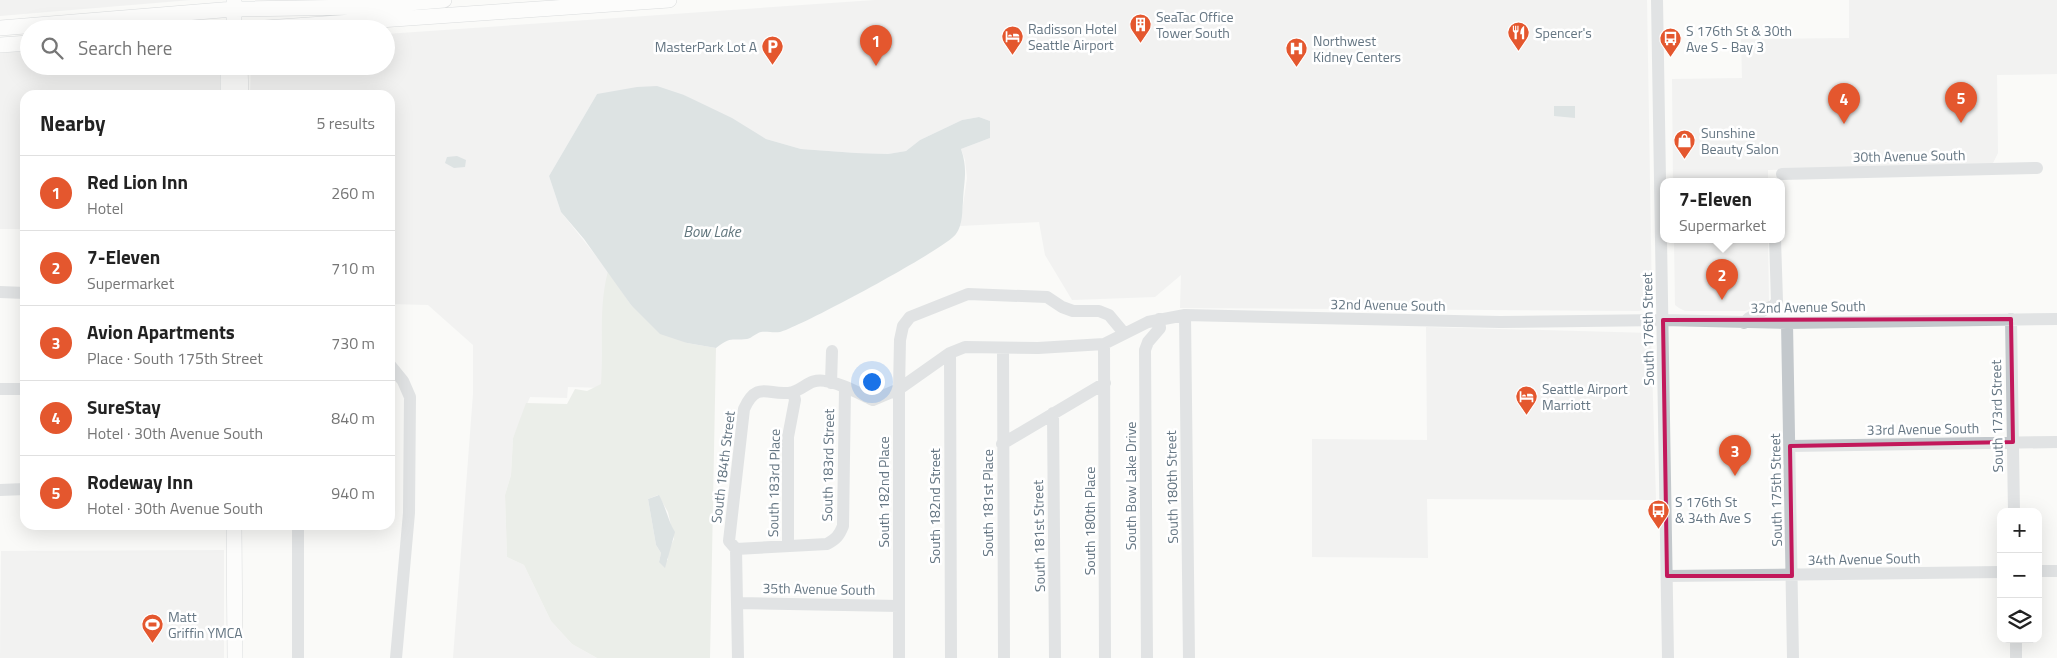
<!DOCTYPE html>
<meta charset="utf-8">
<style>
:root{--surface:#fff;--page:#f6f6f6;--text:#222;--muted:#767676;--line:#e0e0e0;--accent:#e4572e}
body{margin:0;font-family:"Titillium Web",sans-serif;background:var(--page);color:var(--text)}
.controls{position:absolute;right:15px;bottom:15px;display:grid;overflow:hidden;border-radius:10px;box-shadow:0 5px 20px #0002}
.controls button{width:45px;height:45px;display:grid;place-items:center;padding:0;border:0;border-bottom:1px solid var(--line);background:var(--surface);color:var(--text);font:25px sans-serif}
.you{position:absolute;left:871px;top:381px;width:18px;height:18px;margin:-12px;border:4px solid #fff;border-radius:50%;background:#1a73e8;box-shadow:0 0 0 8px #1a73e833}
.badge{display:grid;place-items:center;width:32px;height:32px;border-radius:50%;background:var(--accent);color:#fff;font-size:16px;font-weight:700}
.pin{position:absolute;translate:-50% -41px;filter:drop-shadow(0 1px 2px #0008)}
.pin::after{content:'';position:absolute;top:26px;width:18px;height:15px;background:inherit;clip-path:polygon(0 0,100% 0,50% 100%)}
.popup{position:absolute;left:1660px;top:178px;width:125px;height:65px;box-sizing:border-box;display:grid;place-content:center;border-radius:10px;background:var(--surface);filter:drop-shadow(0 1px 4px #0005);font-size:16px;white-space:nowrap;color:var(--muted)}
.popup b{font-size:19px;color:var(--text)}
.popup::after{content:'';position:absolute;left:50%;top:100%;margin-left:-10px;border:10px solid transparent;border-top-color:var(--surface)}
.list{margin:0;padding:0;list-style:none}
h2{display:flex;justify-content:space-between;align-items:center;height:65px;margin:0;padding:0 20px;font-size:21px}
h2 small{font-size:16px;font-weight:400;color:var(--muted)}
.list li{display:grid;grid-template-columns:32px 1fr auto;gap:15px;align-items:center;box-sizing:border-box;height:75px;padding:0 20px;border-top:1px solid var(--line)}
.list b{display:block;font-size:19px;white-space:nowrap}
.list p{margin:0;font-size:16px;white-space:nowrap;color:var(--muted)}
.list em{font-size:16px;font-style:normal;color:var(--muted)}
.icon{flex:none;width:28px;height:28px;fill:none;stroke:currentColor;stroke-width:2;stroke-linecap:round;stroke-linejoin:round}
.map{position:relative;flex:none;width:2057px;height:658px;overflow:hidden}
.search{position:absolute;background:var(--surface);box-shadow:0 5px 20px #0002;left:20px;top:20px;width:375px;height:55px;display:flex;align-items:center;gap:12px;box-sizing:border-box;padding:0 18px;border-radius:28px;color:var(--muted);font-size:19px}
.panel{position:absolute;background:var(--surface);box-shadow:0 5px 20px #0002;left:20px;top:90px;width:375px;height:440px;border-radius:15px}
.map>svg:first-child{display:block}
.built{fill:#e8e9e9}
.green{fill:#dadfd7;fill-rule:evenodd}
.water{fill:#bbc7cb}
.lines{fill:none;stroke-linecap:round;stroke-linejoin:round}
.major-casing{stroke:#b5babe;stroke-width:16}
.minor{stroke:#c3c8cc;stroke-width:12}
.major{stroke:#fff;stroke-width:15}
.marked{fill:none;stroke:#c2185b;stroke-width:4;stroke-linejoin:round}
.labels{text-anchor:middle;stroke-width:5;stroke-linejoin:round;paint-order:stroke}
.poi-label{font-size:14px;fill:#657683;stroke:#fff;text-anchor:start}
.street-label{font-size:14px;fill:#657683;stroke:#fff}
.water-label{font-size:15px;font-style:italic;fill:#60757c;stroke:#fff}
</style>
<div class="map">
<svg width="2057" height="658" viewBox="0 0 2057 658">
<rect width="100%" height="100%" fill="#fafaf8"/>
<path class="built" d="M0 0H191L0 16Z
M875 0H1647L1652 303 1649 308 1639 311 1180 308 1181 275 1155 297 1072 300 1045 255 1039 222 960 226 967 178 965 160 961 149 990 138V121L979 117 962 120 920 140 906 151 888 154 856 153 801 149 766 139 684 95 597 94 549 176 561 212 608 271 606 388 568 387 567 398 530 397 513 438 511 475 505 495 507 557 524 565 551 621 572 644 597 658H453L473 394V345L428 305 390 304V95H250L251 66H386V34Z
M1849 0H2057V74L1997 75 1998 153 1993 163 1986 167 1768 170V181H1673L1672 79 1742 78 1741 39 1849 38Z
M29 50V66H221V95H25V229H0V53Z
M1674 239H1768L1769 302 1745 311H1685L1679 308 1675 305Z
M1426 327 1651 333 1656 500 1427 499 1428 558 1312 557V439L1427 440Z
M224 550V658H0L1 551Z"/>
<path class="green" d="M608 271 631 305 687 343 716 348 710 658H597L572 644 551 621 524 565 507 557 505 495 511 475 513 438 526 403 567 404 575 389 587 391 601 384C604 344 598 310 608 271ZM658 495 668 512 674 539 668 551V560L659 562 661 553 656 545 648 499Z"/>
<path class="water" d="M657 86 684 95 732 118 766 139 801 149 856 153 888 154 906 151 920 140 962 120 979 117 990 121V138L961 149C968 170 964 180 963 201 962 212 963 224 956 234 947 248 800 327 780 332 773 333 767 331 761 332 756 333 752 338 747 339 730 341 732 336 716 348L687 343 660 334 631 305 584 239 561 212 549 176 597 94 637 87Z
M1554 106H1575V118L1554 116Z
M457 156 466 160 465 167 454 168 445 163 447 157Z
M659 495C666 507 668 521 675 532L665 568 659 562 661 553 656 545 648 499Z"/>
<g class="lines">
<defs>
<path id="major" d="M0 28 234 9 361 7 444 0
M234 29V0
M249 29 669 0
M0 45 29 43
M240 66 241 95
M228 95V66
M234 525 235 658"/>
</defs>
<use href="#major" class="major-casing"/>
<path class="minor" d="M1657 0 1668 658
M1782 174 2037 168
M0 292 25 293
M1185 315 1189 658
M2011 319 2014 512
M1744 323 1749 318 1774 305 1777 301 1775 239
M1787 323 1793 658
M1104 344 1105 658
M1003 348 1004 658
M950 353 951 658
M390 365 403 381 410 397 409 513 396 658
M831 383 832 351
M0 389H25
M1053 413 1055 658
M1002 444 1105 383
M1790 446 2057 442
M0 490 25 489
M298 525V658
M788 545V437L795 400 793 392
M736 549 827 544C836 539 839 536 843 526L845 388
M2038 571H2057
M1667 576 2001 572
M739 603 899 606
M2016 639V658
M738 658 736 549 729 541 744 409C758 378 770 398 793 392 805 388 811 378 825 381 841 383 858 393 873 400L899 389 950 353 965 347 1038 348 1104 344 1148 322 1185 315 1500 322 1663 320 1787 323 2057 319
M899 658V389L900 340 903 326 910 317 968 294 1047 297 1062 307 1073 311H1099L1109 315 1124 333
M1147 658 1145 350 1148 342 1160 328 1159 319"/>
<use href="#major" class="major"/>
</g>
<path d="M0 0H2057V658H0ZM2011 319 2013 442 1790 446 1792 576H1667L1663 320Z" fill="#fafaf8" fill-opacity=".55" fill-rule="evenodd"/>
<path class="marked" d="M2011 319 2013 442 1790 446 1792 576H1667L1663 320Z"/>
<defs>
<symbol id="building-pin" viewBox="-11 -11 22 30"><path d="M0 17L-7.5 6A9.5 9.5 0 1 1 7.5 6Z" fill="#e4572e" stroke="#fff"/><path d="M-4-6H4V6H1V3H-1V6H-4ZM-2.5-4.3h1.7v1.8h-1.7ZM.8-4.3h1.7v1.8H.8ZM-2.5-1h1.7V.8h-1.7ZM.8-1h1.7V.8H.8Z" fill="#fff"/></symbol>
<symbol id="restaurant-pin" viewBox="-11 -11 22 30"><path d="M0 17L-7.5 6A9.5 9.5 0 1 1 7.5 6Z" fill="#e4572e" stroke="#fff"/><path d="M-5-6h1v4h1v-4h1v4h1v-4h1v5L-1.5 .5V6h-2V.5L-5-1ZM5-6V6H3V1.5H1.5Q1.5-4 5-6Z" fill="#fff"/></symbol>
<symbol id="hotel-pin" viewBox="-11 -11 22 30"><path d="M0 17L-7.5 6A9.5 9.5 0 1 1 7.5 6Z" fill="#e4572e" stroke="#fff"/><path d="M-6-4.5h1.5V1H6V5H4.5V3h-9V5H-6ZM-4 0a1.8 1.8 0 1 1 3.6 0ZM.5 0V-2.5h3Q6-2.5 6 0Z" fill="#fff"/></symbol>
<symbol id="bus-pin" viewBox="-11 -11 22 30"><path d="M0 17L-7.5 6A9.5 9.5 0 1 1 7.5 6Z" fill="#e4572e" stroke="#fff"/><path d="M-5-6H5V4H4V6H2V4H-2V6H-4V4H-5ZM-3.5-4V0h7V-4ZM-3.5 1.2v1.5H-2V1.2ZM2 1.2v1.5H3.5V1.2Z" fill="#fff"/></symbol>
<symbol id="parking-pin" viewBox="-11 -11 22 30"><path d="M0 17L-7.5 6A9.5 9.5 0 1 1 7.5 6Z" fill="#e4572e" stroke="#fff"/><path d="M-3.5-5.5H1a3.5 3.5 0 0 1 0 7H-1V5.5H-3.5ZM-1-3.4V-.6H.8a1.4 1.4 0 0 0 0-2.8Z" fill="#fff"/></symbol>
<symbol id="hospital-pin" viewBox="-11 -11 22 30"><path d="M0 17L-7.5 6A9.5 9.5 0 1 1 7.5 6Z" fill="#e4572e" stroke="#fff"/><path d="M-5-5h3v3.5h4V-5h3V5h-3V1.5h-4V5h-3Z" fill="#fff"/></symbol>
<symbol id="shop-pin" viewBox="-11 -11 22 30"><path d="M0 17L-7.5 6A9.5 9.5 0 1 1 7.5 6Z" fill="#e4572e" stroke="#fff"/><path d="M-5-2.5h2.3a2.7 3.5 0 0 1 5.4 0H5L5.5 6h-11ZM-1.5-2.5h3a1.5 2.3 0 0 0-3 0Z" fill="#fff"/></symbol>
<symbol id="stadium-pin" viewBox="-11 -11 22 30"><path d="M0 17L-7.5 6A9.5 9.5 0 1 1 7.5 6Z" fill="#e4572e" stroke="#fff"/><path d="M0-5a6.5 5 0 1 0 0 10a6.5 5 0 1 0 0-10ZM-3.5-1.8h7v3.6h-7Z" fill="#fff"/></symbol>
</defs>
<g fill-rule="evenodd">
<use href="#building-pin" x="1128" y="12" width="25" height="34"/>
<use href="#restaurant-pin" x="1506" y="20" width="25" height="34"/>
<use href="#hotel-pin" x="1000" y="24" width="25" height="34"/>
<use href="#bus-pin" x="1658" y="26" width="25" height="34"/>
<use href="#parking-pin" x="760" y="34" width="25" height="34"/>
<use href="#hospital-pin" x="1284" y="36" width="25" height="34"/>
<use href="#shop-pin" x="1672" y="128" width="25" height="34"/>
<use href="#hotel-pin" x="1514" y="384" width="25" height="34"/>
<use href="#bus-pin" x="1646" y="498" width="25" height="34"/>
<use href="#stadium-pin" x="140" y="612" width="25" height="34"/>
</g>
<g class="labels">
<g class="poi-label">
<text x="1156" y="22">SeaTac Office<tspan x="1156" dy="16">Tower South</tspan></text>
<text x="1028" y="34">Radisson Hotel<tspan x="1028" dy="16">Seattle Airport</tspan></text>
<text x="1686" y="36">S 176th St &amp; 30th<tspan x="1686" dy="16">Ave S - Bay 3</tspan></text>
<text x="1535" y="38">Spencer's</text>
<text x="1313" y="46">Northwest<tspan x="1313" dy="16">Kidney Centers</tspan></text>
<text x="757" y="52" text-anchor="end">MasterPark Lot A</text>
<text x="1701" y="138">Sunshine<tspan x="1701" dy="16">Beauty Salon</tspan></text>
<text x="1542" y="394">Seattle Airport<tspan x="1542" dy="16">Marriott</tspan></text>
<text x="1675" y="507">S 176th St<tspan x="1675" dy="16">&amp; 34th Ave S</tspan></text>
<text x="168" y="622">Matt<tspan x="168" dy="16">Griffin YMCA</tspan></text>
</g>
<g class="street-label">
<text transform="translate(1909 156) rotate(-1)" y="5">30th Avenue South</text>
<text transform="translate(1388 305) rotate(1)" y="5">32nd Avenue South</text>
<text transform="translate(1808 307) rotate(-1)" y="5">32nd Avenue South</text>
<text transform="translate(1648 329) rotate(-91)" y="5">South 176th Street</text>
<text transform="translate(1997 416) rotate(-91)" y="5">South 173rd Street</text>
<text transform="translate(1923 429) rotate(-1)" y="5">33rd Avenue South</text>
<text transform="translate(828 465) rotate(-89)" y="5">South 183rd Street</text>
<text transform="translate(723 467) rotate(-83)" y="5">South 184th Street</text>
<text transform="translate(774 483) rotate(-89)" y="5">South 183rd Place</text>
<text transform="translate(1131 486) rotate(-90)" y="5">South Bow Lake Drive</text>
<text transform="translate(1172 487) rotate(-91)" y="5">South 180th Street</text>
<text transform="translate(1776 490) rotate(-91)" y="5">South 175th Street</text>
<text transform="translate(884 492) rotate(-90)" y="5">South 182nd Place</text>
<text transform="translate(988 503) rotate(-90)" y="5">South 181st Place</text>
<text transform="translate(935 506) rotate(-90)" y="5">South 182nd Street</text>
<text transform="translate(1090 521) rotate(-90)" y="5">South 180th Place</text>
<text transform="translate(1039 536) rotate(-91)" y="5">South 181st Street</text>
<text transform="translate(1864 559) rotate(-1)" y="5">34th Avenue South</text>
<text transform="translate(819 589) rotate(1)" y="5">35th Avenue South</text>
</g>
<g class="water-label">
<text x="712" y="237">Bow Lake</text>
</g>
</g>
</svg>
<div class="controls">
<button>+</button>
<button>−</button>
<button><svg class="icon" aria-label="layers" viewBox="0 0 24 24"><path d="M12 4l9 5-9 5-9-5zM3 14l9 5 9-5"/></svg></button>
</div>
<div class="you"></div>
<div class="pin badge" style="left:876px;top:66px">1</div>
<div class="pin badge" style="left:1722px;top:300px">2</div>
<div class="popup"><b>7-Eleven</b>Supermarket</div>
<div class="pin badge" style="left:1735px;top:476px">3</div>
<div class="pin badge" style="left:1844px;top:124px">4</div>
<div class="pin badge" style="left:1961px;top:123px">5</div>
<div class="search"><svg class="icon" aria-label="search" viewBox="0 0 24 24"><circle cx="10" cy="10" r="6"/><path d="M15 15l6 6"/></svg>Search here</div>
<section class="panel">
<h2>Nearby<small>5 results</small></h2>
<ul class="list">
<li><span class="badge">1</span><div><b>Red Lion Inn</b><p>Hotel</p></div><em>260 m</em></li>
<li><span class="badge">2</span><div><b>7-Eleven</b><p>Supermarket</p></div><em>710 m</em></li>
<li><span class="badge">3</span><div><b>Avion Apartments</b><p>Place · South 175th Street</p></div><em>730 m</em></li>
<li><span class="badge">4</span><div><b>SureStay</b><p>Hotel · 30th Avenue South</p></div><em>840 m</em></li>
<li><span class="badge">5</span><div><b>Rodeway Inn</b><p>Hotel · 30th Avenue South</p></div><em>940 m</em></li>
</ul>
</section>
</div>
